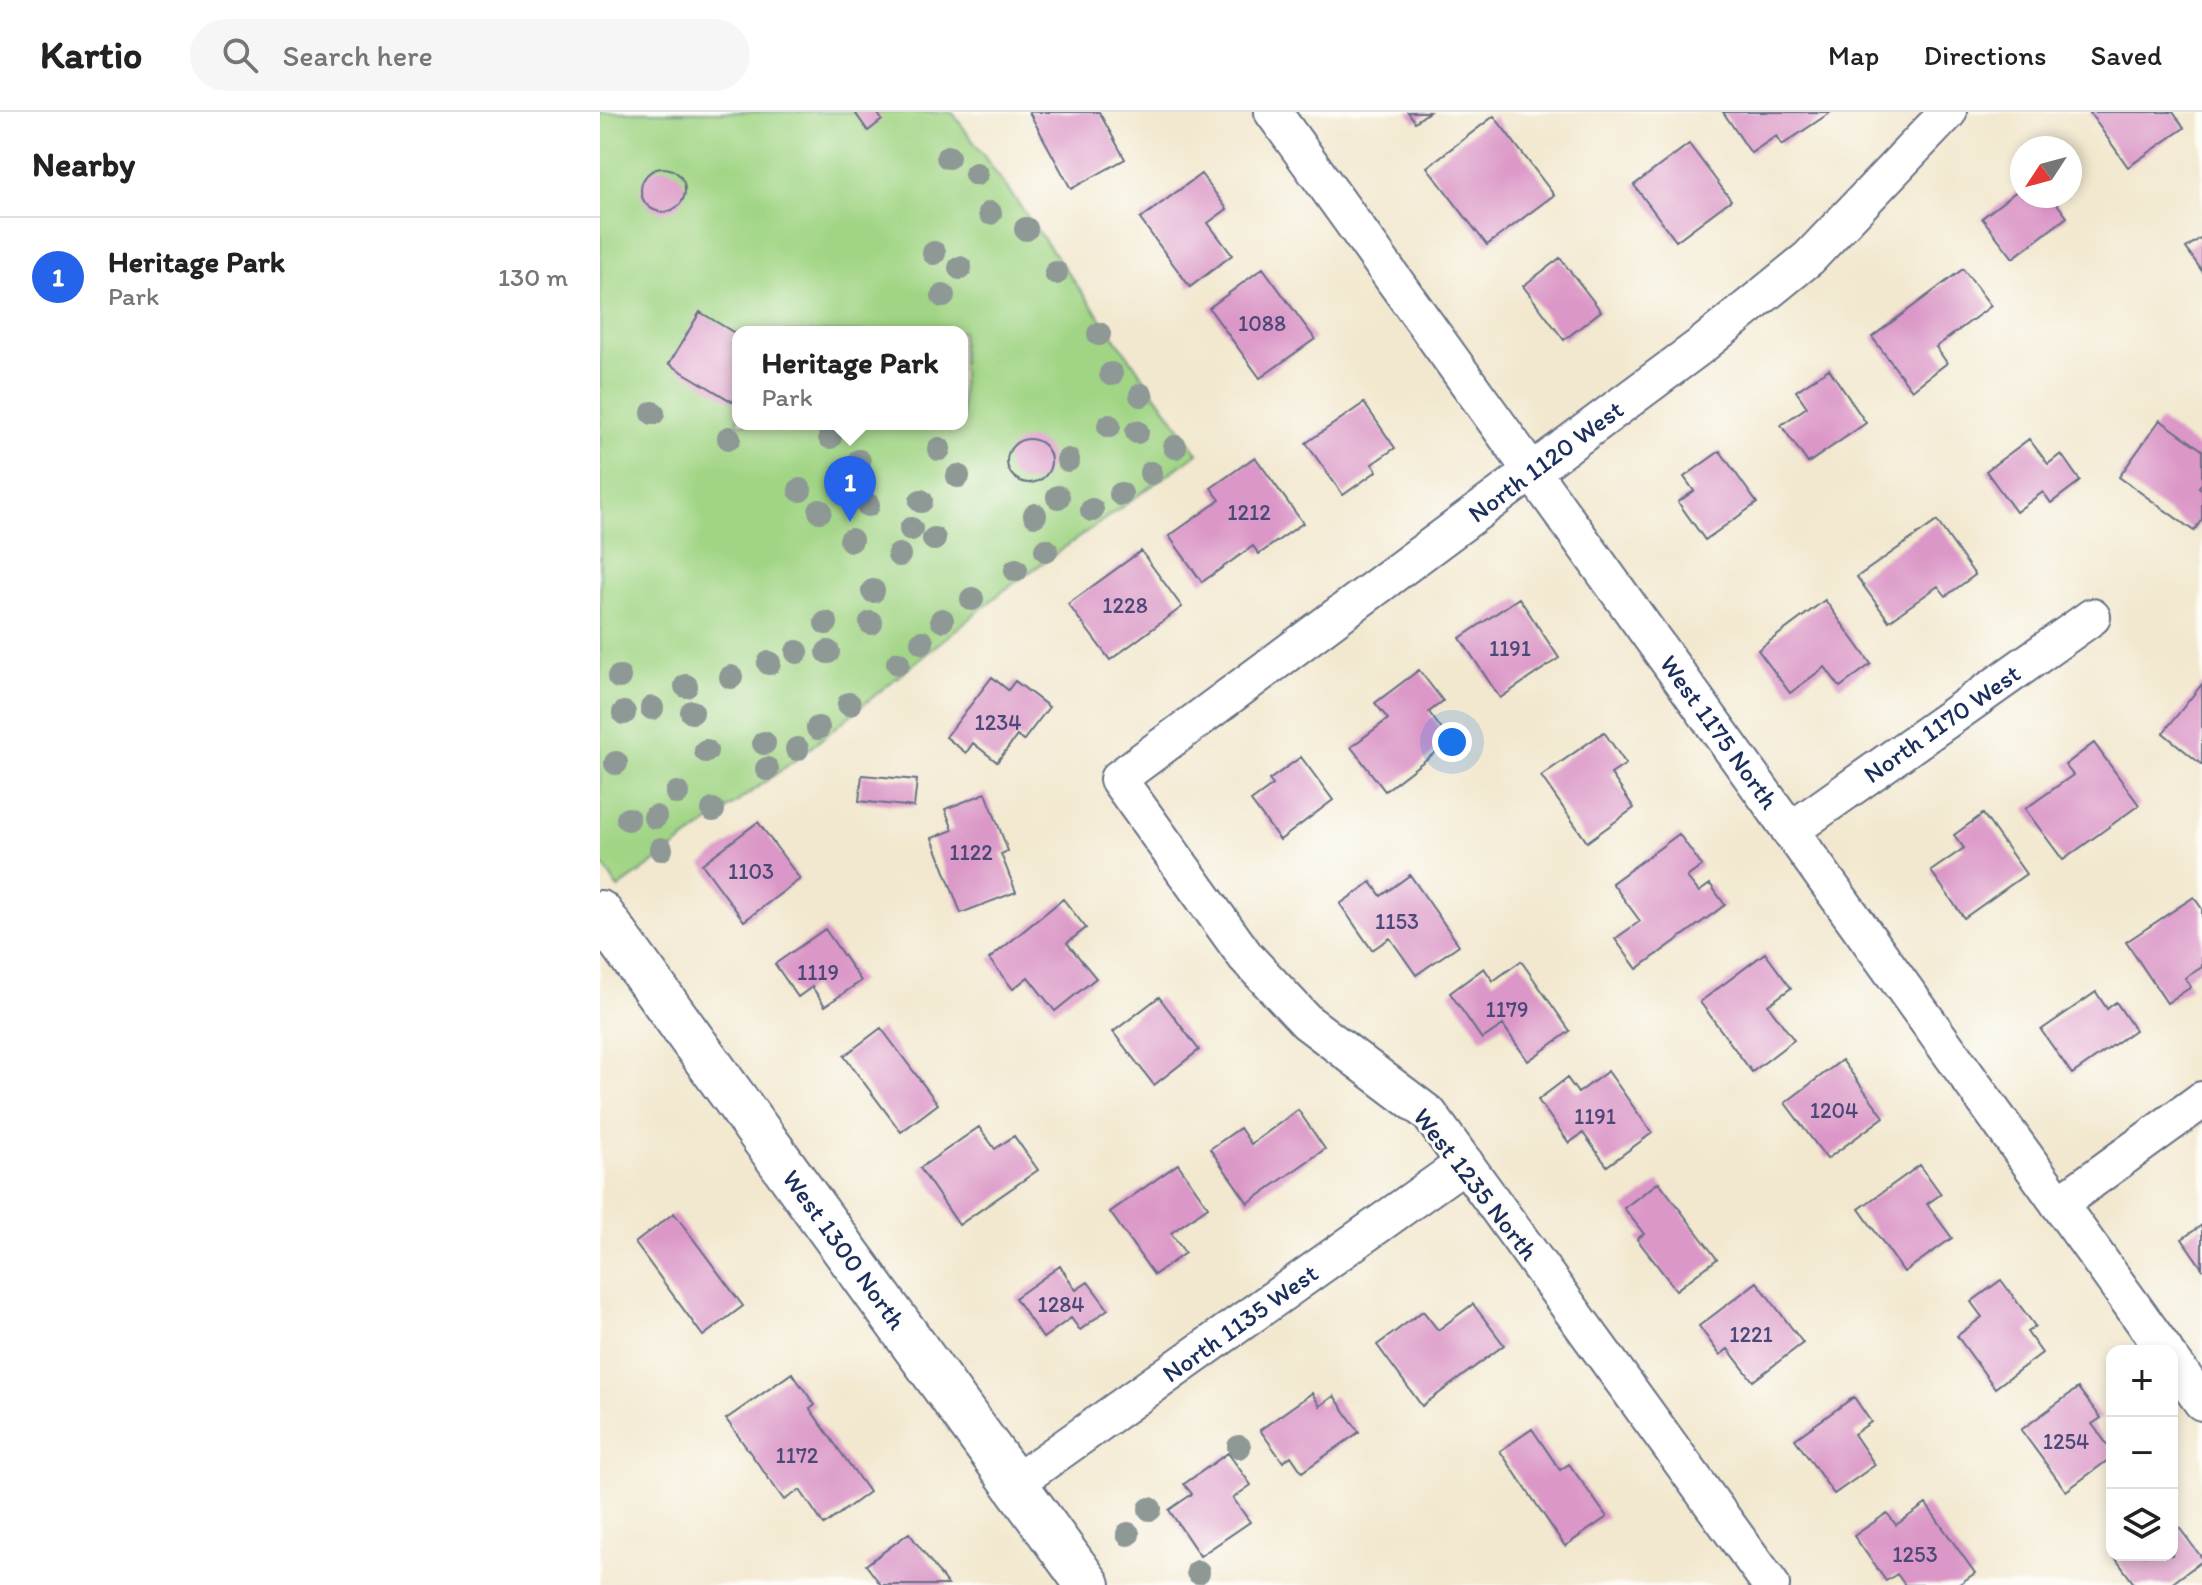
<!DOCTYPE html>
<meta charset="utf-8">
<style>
:root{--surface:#fff;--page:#f6f6f6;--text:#222;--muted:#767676;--line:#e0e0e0;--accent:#2563eb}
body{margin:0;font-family:Itim,sans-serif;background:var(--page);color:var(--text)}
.controls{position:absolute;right:24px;bottom:24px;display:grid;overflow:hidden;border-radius:16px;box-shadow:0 4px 12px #0003}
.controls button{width:72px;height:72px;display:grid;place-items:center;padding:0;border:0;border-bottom:2px solid var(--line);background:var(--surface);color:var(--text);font:40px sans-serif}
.compass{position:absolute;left:1410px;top:24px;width:72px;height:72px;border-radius:50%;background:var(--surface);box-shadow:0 4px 12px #0003;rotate:234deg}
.you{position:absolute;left:852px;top:630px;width:28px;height:28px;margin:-20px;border:6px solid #fff;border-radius:50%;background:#1a73e8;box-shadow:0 0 0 12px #1a73e833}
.badge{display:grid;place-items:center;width:52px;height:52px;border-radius:50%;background:var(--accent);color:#fff;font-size:26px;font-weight:700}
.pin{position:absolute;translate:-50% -66px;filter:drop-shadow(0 2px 4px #0008)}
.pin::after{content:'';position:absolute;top:42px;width:28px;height:24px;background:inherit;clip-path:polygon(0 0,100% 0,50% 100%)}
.popup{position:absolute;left:132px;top:214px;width:236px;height:104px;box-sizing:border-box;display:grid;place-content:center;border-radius:16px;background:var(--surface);filter:drop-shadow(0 2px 6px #0005);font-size:26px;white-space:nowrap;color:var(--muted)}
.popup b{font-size:30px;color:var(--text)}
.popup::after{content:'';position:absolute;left:50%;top:100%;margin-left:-16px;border:16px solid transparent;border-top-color:var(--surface)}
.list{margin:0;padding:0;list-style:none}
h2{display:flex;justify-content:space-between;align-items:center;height:104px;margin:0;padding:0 32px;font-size:34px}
h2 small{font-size:26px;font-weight:400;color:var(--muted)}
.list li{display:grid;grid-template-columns:52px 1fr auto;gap:24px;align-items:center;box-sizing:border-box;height:120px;padding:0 32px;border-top:2px solid var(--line)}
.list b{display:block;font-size:30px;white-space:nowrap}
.list p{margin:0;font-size:26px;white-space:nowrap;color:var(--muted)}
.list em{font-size:26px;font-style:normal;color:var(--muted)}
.icon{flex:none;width:44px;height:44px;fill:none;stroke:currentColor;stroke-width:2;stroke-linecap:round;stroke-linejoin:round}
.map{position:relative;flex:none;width:1602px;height:1473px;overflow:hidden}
header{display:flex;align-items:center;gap:48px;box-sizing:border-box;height:112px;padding:0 40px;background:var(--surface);border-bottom:2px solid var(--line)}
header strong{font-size:38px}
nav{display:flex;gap:44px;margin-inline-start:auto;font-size:28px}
.search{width:560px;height:72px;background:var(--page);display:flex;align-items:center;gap:20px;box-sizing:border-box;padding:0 28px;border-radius:44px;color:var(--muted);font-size:30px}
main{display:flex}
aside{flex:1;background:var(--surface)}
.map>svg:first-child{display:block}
.green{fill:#a1d585;stroke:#5e8272;stroke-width:2;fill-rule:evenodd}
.building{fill:#db97c7}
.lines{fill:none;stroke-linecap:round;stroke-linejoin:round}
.minor-casing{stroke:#667086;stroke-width:40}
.tertiary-casing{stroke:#667086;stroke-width:48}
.minor{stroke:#fff;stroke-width:36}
.tertiary{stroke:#fff;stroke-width:44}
.tree{fill:#8e9996}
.labels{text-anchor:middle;stroke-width:6;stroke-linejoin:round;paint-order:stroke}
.number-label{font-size:22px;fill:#4b4978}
.street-label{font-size:26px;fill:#1b2f5e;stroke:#fdfcf7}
</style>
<header>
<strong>Kartio</strong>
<div class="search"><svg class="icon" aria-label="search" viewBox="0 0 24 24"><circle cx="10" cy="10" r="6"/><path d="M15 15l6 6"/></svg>Search here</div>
<nav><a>Map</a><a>Directions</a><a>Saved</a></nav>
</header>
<main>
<aside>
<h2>Nearby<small></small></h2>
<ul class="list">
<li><span class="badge">1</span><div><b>Heritage Park</b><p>Park</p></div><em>130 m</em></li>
</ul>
</aside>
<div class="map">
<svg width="1602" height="1473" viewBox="0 0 1602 1473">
<rect width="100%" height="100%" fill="#fdfcf7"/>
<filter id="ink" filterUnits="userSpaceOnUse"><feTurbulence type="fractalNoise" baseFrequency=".0125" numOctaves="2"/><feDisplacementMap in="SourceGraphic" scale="16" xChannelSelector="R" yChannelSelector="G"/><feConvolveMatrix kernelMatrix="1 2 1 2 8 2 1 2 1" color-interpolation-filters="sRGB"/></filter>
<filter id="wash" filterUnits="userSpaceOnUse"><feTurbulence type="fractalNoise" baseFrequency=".006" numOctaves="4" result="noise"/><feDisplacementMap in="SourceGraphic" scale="32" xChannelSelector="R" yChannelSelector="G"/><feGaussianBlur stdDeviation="1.8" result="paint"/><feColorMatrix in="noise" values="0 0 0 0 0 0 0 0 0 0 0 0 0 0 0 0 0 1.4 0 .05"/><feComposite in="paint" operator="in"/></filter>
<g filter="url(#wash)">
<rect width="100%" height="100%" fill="#f2e8cf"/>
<path class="green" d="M0 0H352L598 341 403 479 198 646 18 776 0 748ZM138 220H362V312H138Z"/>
<g id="blocks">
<path class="building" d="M258 0H277L282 8 268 19 256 2Z
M429 0H499L525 47 471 77Z
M808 0H829L815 10Z
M1123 0H1231L1182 33 1176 24 1151 41Z
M1492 0H1573L1584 16 1528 55 1490 1Z
M894 4 954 83 887 133 827 55Z
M1089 32 1131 88 1076 129 1034 73Z
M41 78a22 22 0 1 1 44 0a22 22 0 1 1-44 0Z
M601 62 627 97 608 111 632 143 590 175 540 107Z
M1422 75V84H1451L1467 105 1413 146 1382 106Z
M1602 125V159L1586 136Z
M960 146 1001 199 964 228 923 174Z
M663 156 715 227 660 266 609 196Z
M1363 157 1391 194 1336 235 1347 251 1312 278 1272 225Z
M100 200 138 223V281L133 290 69 252Z
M1229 257 1266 311 1208 351 1181 313 1207 295 1196 279Z
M764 291 795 336 772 352 777 359 743 383 706 331Z
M1560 308 1602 338V371L1599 375 1602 378V407L1594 419 1519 365Z
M407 349a22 22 0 1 1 44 0a22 22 0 1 1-44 0Z
M1429 327 1448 352 1461 342 1480 369 1451 391 1443 380 1416 400 1386 359Z
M1120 339 1157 391 1105 428 1078 390 1094 379 1084 365Z
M655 345 703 411 659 442 653 434 602 470 569 424 620 388 611 376Z
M1337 409 1375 463 1346 484 1338 474 1289 509 1257 465Z
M541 439 582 495 510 548 468 492Z
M919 486 959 546 900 586 860 526Z
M1225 488 1271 552 1240 575 1225 555 1190 581 1158 538Z
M819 558 843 589 829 600 850 629 785 679 751 635 788 607 775 591Z
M392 565 408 578 415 569 449 595 423 629 417 624 397 650 373 631 366 641 346 625Z
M1602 572V653L1563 621Z
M1004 620 1026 652 1011 662 1034 696 987 730 941 664Z
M1494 631 1539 693 1463 748 1425 697 1473 663 1465 653Z
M701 645 733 688 680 728 651 689 673 673 669 668Z
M262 663 317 668 314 695 259 689Z
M386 681 408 739 401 742 416 780 361 801 332 726 353 718 345 697Z
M1383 702 1426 762 1364 806 1331 759 1364 736 1354 723Z
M158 710 200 767 144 809 102 752Z
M1079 722 1102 754 1087 765 1099 780 1110 772 1125 793 1037 857 1015 827 1040 809 1012 771Z
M810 763 859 833 816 863 790 826 772 838 740 792 771 770 781 784Z
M1594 785 1602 797V855L1585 866 1591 875 1567 891 1526 830Z
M463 787 486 816 467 831 496 866 455 899 428 865 413 877 389 847Z
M225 817 261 869 225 894 212 875 198 885 175 852Z
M1165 841 1191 876 1168 893 1194 928 1152 960 1100 890Z
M921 849 970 919 928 949 903 913 882 927 850 881 884 856 893 869Z
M1496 880 1507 897 1516 890 1535 918 1472 962 1441 918Z
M559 885 599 938 554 973 513 920Z
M281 916 338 992 301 1020 244 944Z
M1242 948 1284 1005 1227 1047 1185 991Z
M1008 959 1052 1021 1007 1054 983 1021 969 1031 938 988 967 966 978 981Z
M698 998 725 1037 648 1091 610 1037 640 1016 651 1032Z
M379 1015 395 1037 414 1024 438 1058 359 1113 320 1056Z
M578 1052 608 1095 571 1121 585 1141 554 1163 510 1100Z
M1320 1053 1341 1082 1327 1092 1352 1126 1304 1160 1259 1097Z
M1059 1070 1117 1147 1076 1178 1037 1127 1044 1122 1024 1096Z
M74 1101 143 1194 103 1224 35 1131Z
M1602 1113V1156L1582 1127Z
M460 1154 476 1178 488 1170 508 1197 480 1218 471 1206 443 1226 415 1186Z
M1401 1168 1435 1214 1427 1220 1442 1241 1395 1276 1357 1224 1382 1205 1371 1190Z
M1157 1170 1203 1231 1153 1269 1128 1237 1120 1243 1099 1214Z
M873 1192 904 1233 822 1294 777 1233 823 1199 838 1218Z
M192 1261 215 1293 210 1297 269 1380 224 1413 200 1378 184 1388 126 1307Z
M1478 1276 1501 1306 1492 1312 1512 1339V1345L1466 1379 1421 1318Z
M712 1281 720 1294 734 1284 759 1320 702 1360 691 1344 683 1350 660 1318Z
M1254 1285 1271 1310 1254 1322 1275 1353 1234 1382 1195 1327Z
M932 1317 960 1358 969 1352 1007 1405 965 1434 900 1339Z
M628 1341 651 1373 633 1386 650 1410 600 1444 569 1398 592 1382 584 1372Z
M1326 1392 1375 1461 1358 1473H1305L1297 1462 1286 1469 1254 1424 1287 1401 1296 1413Z
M1572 1406 1602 1446V1449L1570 1473H1535L1513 1443H1572Z
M309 1421 348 1473H281L266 1453Z"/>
</g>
</g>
<g filter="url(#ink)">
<use href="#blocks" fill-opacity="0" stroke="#667086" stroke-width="2"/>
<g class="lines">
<defs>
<g id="minor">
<path id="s1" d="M673 0 1565 1239"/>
<path id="s2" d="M1190 719 1492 505"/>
<path d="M1459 1092 1602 988"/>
<path d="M1572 1249 1602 1290"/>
<path id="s3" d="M415 1371 865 1051"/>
<path id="s4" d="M1171 1473 829 1002 707 910 646 845 518 667 1102 233 1209 146 1348 0"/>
</g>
<g id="tertiary">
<path id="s5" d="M0 801 488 1473"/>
</g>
</defs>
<use href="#minor" class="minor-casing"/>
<use href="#tertiary" class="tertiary-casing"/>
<use href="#minor" class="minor"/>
<use href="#tertiary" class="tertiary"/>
</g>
<g class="tree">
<circle cx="348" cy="45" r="12"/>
<circle cx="376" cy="62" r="12"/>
<circle cx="390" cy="101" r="12"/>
<circle cx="426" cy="117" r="12"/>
<circle cx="334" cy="141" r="12"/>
<circle cx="360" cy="156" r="12"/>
<circle cx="456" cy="161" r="12"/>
<circle cx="343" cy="184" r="12"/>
<circle cx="499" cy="222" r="12"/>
<circle cx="511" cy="262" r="12"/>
<circle cx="541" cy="283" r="12"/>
<circle cx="53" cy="301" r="12"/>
<circle cx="509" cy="314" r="12"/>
<circle cx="537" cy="320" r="12"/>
<circle cx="230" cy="325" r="12"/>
<circle cx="129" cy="326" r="12"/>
<circle cx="575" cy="335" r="12"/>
<circle cx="339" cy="337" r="12"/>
<circle cx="468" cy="348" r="12"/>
<circle cx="259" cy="349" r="12"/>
<circle cx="551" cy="361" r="12"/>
<circle cx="358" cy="364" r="12"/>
<circle cx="200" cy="378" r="12"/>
<circle cx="521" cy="382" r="12"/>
<circle cx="458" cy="385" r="12"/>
<circle cx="321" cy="389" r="12"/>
<circle cx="268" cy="393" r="12"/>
<circle cx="492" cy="398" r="12"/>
<circle cx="220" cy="399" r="12"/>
<circle cx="435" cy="403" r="12"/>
<circle cx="311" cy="417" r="12"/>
<circle cx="334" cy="427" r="12"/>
<circle cx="251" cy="428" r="12"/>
<circle cx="446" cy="438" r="12"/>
<circle cx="299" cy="443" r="12"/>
<circle cx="416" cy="458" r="12"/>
<circle cx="273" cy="479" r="12"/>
<circle cx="372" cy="487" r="12"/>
<circle cx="342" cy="508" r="12"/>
<circle cx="226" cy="511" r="12"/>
<circle cx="271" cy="511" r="12"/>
<circle cx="322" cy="530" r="12"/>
<circle cx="197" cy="540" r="12"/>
<circle cx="228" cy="540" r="12"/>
<circle cx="169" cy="551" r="12"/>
<circle cx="298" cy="551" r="12"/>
<circle cx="19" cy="565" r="12"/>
<circle cx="131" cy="565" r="12"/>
<circle cx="86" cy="574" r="12"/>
<circle cx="249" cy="592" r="12"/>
<circle cx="52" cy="596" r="12"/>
<circle cx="92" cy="600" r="12"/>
<circle cx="24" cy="601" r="12"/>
<circle cx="218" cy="616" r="12"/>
<circle cx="164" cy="631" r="12"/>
<circle cx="197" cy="637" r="12"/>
<circle cx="106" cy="639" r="12"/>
<circle cx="16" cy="651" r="12"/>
<circle cx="167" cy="657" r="12"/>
<circle cx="77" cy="681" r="12"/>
<circle cx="113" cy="698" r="12"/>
<circle cx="55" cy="705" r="12"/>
<circle cx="28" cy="707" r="12"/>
<circle cx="61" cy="737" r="12"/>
<circle cx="639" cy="1335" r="12"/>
<circle cx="550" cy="1397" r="12"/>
<circle cx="528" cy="1422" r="12"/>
<circle cx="598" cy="1460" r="12"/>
</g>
</g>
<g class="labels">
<g class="number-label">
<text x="662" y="219">1088</text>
<text x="649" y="408">1212</text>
<text x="525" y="501">1228</text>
<text x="910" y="544">1191</text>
<text x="398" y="618">1234</text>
<text x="371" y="748">1122</text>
<text x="151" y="767">1103</text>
<text x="797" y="817">1153</text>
<text x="218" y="868">1119</text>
<text x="907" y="905">1179</text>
<text x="1234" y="1006">1204</text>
<text x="995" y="1012">1191</text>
<text x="461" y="1200">1284</text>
<text x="1151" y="1230">1221</text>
<text x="1466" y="1337">1254</text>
<text x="197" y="1351">1172</text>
<text x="1315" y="1450">1253</text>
</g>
<g class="street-label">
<text dy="9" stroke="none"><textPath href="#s4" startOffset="1576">North 1120 West</textPath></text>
<text dy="9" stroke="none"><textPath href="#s2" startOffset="186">North 1170 West</textPath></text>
<text dy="9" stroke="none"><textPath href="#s1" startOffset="764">West 1175 North</textPath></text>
<text transform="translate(876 1072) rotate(52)" y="9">West 1235 North</text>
<text dy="9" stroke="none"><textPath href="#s5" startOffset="416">West 1300 North</textPath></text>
<text dy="9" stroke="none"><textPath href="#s3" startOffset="276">North 1135 West</textPath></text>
</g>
</g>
</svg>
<div class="controls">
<button>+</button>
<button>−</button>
<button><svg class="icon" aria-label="layers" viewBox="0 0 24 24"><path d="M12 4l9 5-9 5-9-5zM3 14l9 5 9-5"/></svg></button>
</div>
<svg class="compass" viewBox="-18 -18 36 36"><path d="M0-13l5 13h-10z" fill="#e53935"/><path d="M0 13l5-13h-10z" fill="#767676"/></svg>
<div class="you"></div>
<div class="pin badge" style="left:250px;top:410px">1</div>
<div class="popup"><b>Heritage Park</b>Park</div>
</div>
</main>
